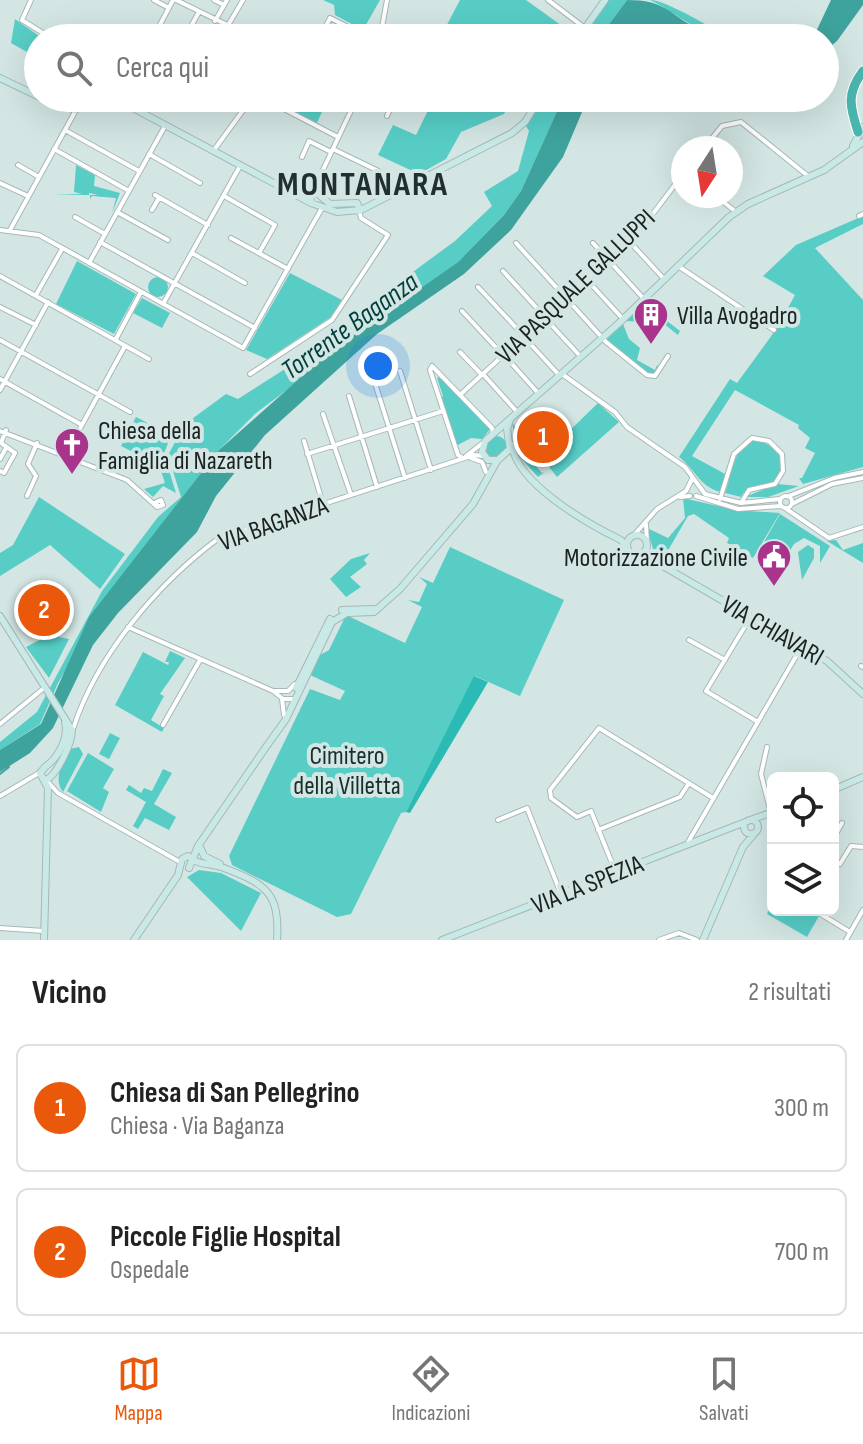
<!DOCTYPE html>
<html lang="it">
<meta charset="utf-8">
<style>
:root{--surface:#fff;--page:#f2f2f2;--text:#222;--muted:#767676;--line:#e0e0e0;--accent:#ea580c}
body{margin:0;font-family:"Sofia Sans Condensed",sans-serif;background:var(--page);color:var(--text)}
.controls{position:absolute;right:24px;bottom:24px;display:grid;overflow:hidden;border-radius:12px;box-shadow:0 8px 32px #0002}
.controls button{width:72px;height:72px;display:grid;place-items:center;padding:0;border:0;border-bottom:2px solid var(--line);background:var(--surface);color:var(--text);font:40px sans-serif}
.compass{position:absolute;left:671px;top:136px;width:72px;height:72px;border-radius:50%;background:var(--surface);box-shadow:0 8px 32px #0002;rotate:192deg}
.you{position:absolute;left:378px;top:366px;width:28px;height:28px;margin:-20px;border:6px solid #fff;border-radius:50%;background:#1a73e8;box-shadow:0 0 0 12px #1a73e833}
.badge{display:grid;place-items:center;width:52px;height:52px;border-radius:50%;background:var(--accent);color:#fff;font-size:26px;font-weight:700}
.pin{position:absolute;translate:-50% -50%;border:4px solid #fff;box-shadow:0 2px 8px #0006}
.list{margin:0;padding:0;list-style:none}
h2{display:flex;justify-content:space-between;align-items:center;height:104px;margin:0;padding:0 32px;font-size:34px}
h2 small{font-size:26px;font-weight:400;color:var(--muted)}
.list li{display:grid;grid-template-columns:52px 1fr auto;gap:24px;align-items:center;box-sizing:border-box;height:128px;margin:0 16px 16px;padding:0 16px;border:2px solid var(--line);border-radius:12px}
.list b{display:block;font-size:30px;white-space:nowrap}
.list p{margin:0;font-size:26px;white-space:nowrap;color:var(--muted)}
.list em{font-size:26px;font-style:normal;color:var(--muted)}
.icon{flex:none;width:44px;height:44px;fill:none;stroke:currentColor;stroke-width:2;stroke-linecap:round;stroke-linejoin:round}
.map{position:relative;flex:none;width:863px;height:940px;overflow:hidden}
.search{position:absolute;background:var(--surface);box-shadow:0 8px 32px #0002;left:24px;right:24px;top:24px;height:88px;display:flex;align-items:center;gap:20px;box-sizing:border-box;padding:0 28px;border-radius:44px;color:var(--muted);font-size:30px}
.sheet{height:392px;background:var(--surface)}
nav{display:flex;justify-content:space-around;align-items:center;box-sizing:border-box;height:112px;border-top:2px solid var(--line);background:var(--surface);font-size:22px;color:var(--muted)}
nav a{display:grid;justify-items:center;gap:4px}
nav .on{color:var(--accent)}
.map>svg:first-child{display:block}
.green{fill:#57cdc6}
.forest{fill:#2cbbb4}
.water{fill:#3fa39d}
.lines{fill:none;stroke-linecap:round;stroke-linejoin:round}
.stream{stroke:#3fa39d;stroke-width:2}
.street-casing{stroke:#a6b8b7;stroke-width:6}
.secondary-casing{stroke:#a6b8b7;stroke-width:8}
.highway-casing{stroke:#fff;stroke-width:11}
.street{stroke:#fff;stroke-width:4}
.secondary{stroke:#c9e9e7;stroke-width:6}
.highway{stroke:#4ab5ae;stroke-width:9}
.labels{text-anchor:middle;stroke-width:8;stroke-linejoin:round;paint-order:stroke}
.street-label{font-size:26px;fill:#1b2221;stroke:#d3e6e4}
.poi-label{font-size:26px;fill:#1b2221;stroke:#d3e6e4;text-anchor:start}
.park-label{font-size:26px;fill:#182f2d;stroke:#d3e6e4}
.water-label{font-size:28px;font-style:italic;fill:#003f3c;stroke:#d3e6e4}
.district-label{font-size:34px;font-weight:bold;letter-spacing:2px;fill:#21302f;stroke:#d3e6e4}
</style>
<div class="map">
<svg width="863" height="940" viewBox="0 0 863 940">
<rect width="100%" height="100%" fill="#d3e6e4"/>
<path class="green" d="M323 0H380L363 30 335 15 334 5Z
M460 0H526L576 36 440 38Z
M606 0H627L599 38H577Z
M650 0C667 0 713 30 733 38 702 38 677 13 650 0Z
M15 19 42 38H38L34 56 11 43Z
M268 98H328L317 123Z
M434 98H512L504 114 461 132 446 159 419 174 378 155 393 125 416 135Z
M537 98H563L521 191 504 215 458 262 256 413 219 450 117 582 58 683 40 724 0 750V742L37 712 102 591 158 517 181 497 168 455 185 424 226 394 238 399 343 332 391 288 455 241 492 206 484 192 518 171 529 131 523 121Z
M76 165 95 175 94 186 120 193 112 213 116 198 92 196 90 199V195H98L89 193V195H53L82 194 74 192Z
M863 216V224L815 248 863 300V467L803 484 799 478H802L815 453 805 448 810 438 798 428 799 425 735 390 692 456 727 475 720 492C699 486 695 469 679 457L730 379 737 383 777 328 795 295 763 276 796 245Z
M77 261 136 294 114 334 56 304Z
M290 273 342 300 331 317 267 359 246 350Z
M148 287a10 10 0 1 1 20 0a10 10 0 1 1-20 0Z
M142 298 170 313 162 328 133 313Z
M645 304 680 331 678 335 664 324 653 331 643 322 626 321Z
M623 324 629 339 640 348 637 360 655 370 657 365 659 369 653 376 606 340Z
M442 376 491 428 482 439 471 438 456 446 440 398 443 396 437 378Z
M598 403 619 422 557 477 530 442 521 448 542 473 545 472 538 477 519 456 512 423 552 464 569 450 560 440Z
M136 417 171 435 164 454 176 493 163 486 153 497 144 489 165 483 159 465 121 446Z
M485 447a11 11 0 1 1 22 0a11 11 0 1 1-22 0Z
M756 440C772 443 791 459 778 477 768 490 749 481 741 497L725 493C732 475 733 444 756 440Z
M777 484 799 486 768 497H745Z
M39 497 125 554 100 589 50 545 0 576V553L13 545Z
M683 498 735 510 780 513 753 558 727 543 729 538 694 514 688 516 666 554 659 555 653 549 647 528 668 538 685 518Z
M780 514 830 546 820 563V546L804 538 794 544 780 567H778L786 555 764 542Z
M836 540 843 550 863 543V563L827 541Z
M808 545 814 549V558L802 580 798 552Z
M450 547 564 600 520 696 475 676 406 812 401 813 351 914 337 917 232 865 229 856 310 689 340 700 345 691 310 675 320 655 329 650 346 615 405 643 422 607 408 600 419 602 427 584 419 577 433 583Z
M370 553 364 560 367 564 350 577 361 587 346 597 330 579 351 559Z
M49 635 69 639 49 678 26 647Z
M170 651 185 658 160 694 164 696 151 720 164 728 162 732 115 705 143 652 168 665 169 662H165Z
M110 733 120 738 109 759 99 754Z
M79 747 83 754 63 792C53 780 62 761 70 749Z
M88 753 114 769 103 788 109 792 101 812 67 791Z
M163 769 172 773 154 804 176 817 169 830 145 818 138 829 133 826 146 802 126 790 129 785 141 793 144 788 152 791Z
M199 870 221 873 261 893 241 931 187 877Z
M773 902V910H808L819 916 807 937 767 914Z"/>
<path class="forest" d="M474 676 488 682 410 813 406 812Z"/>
<path class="water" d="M627 0C666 0 667 13 698 29 705 33 715 34 722 38H599Z
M831 0H863V5L837 41 825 51V38H813Z
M563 98H588L563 157 511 230 464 274 377 334 265 435 216 496 197 532 118 613 93 645 53 728 30 753 0 772V750L41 724 89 617 219 450 325 356 458 262 504 215 521 191Z"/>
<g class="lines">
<path class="stream" d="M0 774 9 767"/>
<defs>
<path id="street" d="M31 0 22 20 51 38
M154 0 169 8
M176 0 254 38
M214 0 224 5
M548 0 585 28
M215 21 227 0
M227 27 243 0
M187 33 199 12
M153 38 173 0
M320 38 330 18 346 26
M380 38 387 0
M263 98 338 137
M387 116 395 98
M65 130 139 171
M704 148 722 126 741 122 808 176
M54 149 129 191
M333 149 397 180
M214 150 252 98
M149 154 200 183
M302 157 309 141 331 152
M18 165 39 177
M0 183 28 196
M312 193 357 98
M155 195 208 225
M224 196 275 225 259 253
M716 196 736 212
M152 210 159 198
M117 212 168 240
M859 216 863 214
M75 217 105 234
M0 230 39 235 243 348 322 208
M10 230 76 110
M231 238 288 269
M628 240 665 280
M100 242 255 328
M516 243 606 342 647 375 655 376 668 356
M593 243 644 299
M192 253 245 283
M89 263 165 126
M678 266 774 330
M503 271 545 317
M0 276 149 359
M587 280 623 319
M478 287 524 336
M36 295 62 249
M163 304 240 166
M0 307 36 325
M462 311 503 355
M545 318 581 357
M524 337 560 376
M116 339 141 292
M0 340 130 412
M460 352 482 375
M504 355 539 394
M432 366 430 370 458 455 463 458
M432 366 492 428 493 434
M400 371 431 470
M250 374 332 320 388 235 361 218 359 211
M483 374 518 413
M562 374 615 412 627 427 685 467 705 494 741 503 780 499
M373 377 405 478
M0 379 82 425
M0 390 48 302
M461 394 643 227 683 174
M349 396 377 487
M323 414 351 495
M0 431 127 480 156 506
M304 441 323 504
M66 454 125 346
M307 454 443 411
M466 456 484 442
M471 458 482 462 486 472
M0 459 6 448
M0 471 4 473 15 453 1 443 6 430
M780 502a6 6 0 1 1 12 0a6 6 0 1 1-12 0Z
M27 496 36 476 28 464 37 443
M696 496 738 509 781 506
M789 496 834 478 863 472
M680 497 690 496
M720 499 734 454 752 438 769 441 782 454 783 471 775 484 749 490 741 503
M161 500 163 505 157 507 156 502Z
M792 504 832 484 863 478
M785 508 829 538 863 527
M646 524 647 542
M634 535 657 509 686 491 692 479
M750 618 706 691 758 722
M128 627 273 691 283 699H292
M689 640 725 660
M861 666 863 667
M275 691H288L295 684
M282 699 284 715
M0 724 44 688
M163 725 200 660
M73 729C97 655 157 584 219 538L474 455 484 456
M767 747 761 774 771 813
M48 782 58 793 180 862
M0 796 39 773
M498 820 527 808 561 894
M598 830 680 797 689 783
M833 839 842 823
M687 844 802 646
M833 859 840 864 851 846 863 847
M616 873 591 811 577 817 551 798 550 790 599 728 713 798
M814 910 850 932
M0 928 44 931
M659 940 679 933 697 940
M846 940 863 910"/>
<path id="secondary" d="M578 38 605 0
M0 78 50 102
M48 102H122L311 203
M61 104 75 110 77 103
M853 146 863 127
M299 196 317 193 330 204 357 203 360 210 337 212 311 203 310 195
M359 211 512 133 525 122 540 98
M510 420 507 429 510 449 498 460H488L482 452 485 441 618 324 729 217 748 204 824 170 863 142
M512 445C517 484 588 524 621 540L627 548
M627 545a10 10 0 1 1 20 0a10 10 0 1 1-20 0Z
M637 556 649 558 827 661 863 694
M342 610 374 609
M0 616 72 730C72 743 57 775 46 780
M296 688 330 619
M266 747 286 719 332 622 347 613 374 612 400 589 473 504 497 461
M45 767C58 758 69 738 65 722
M833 790 863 777
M744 827a7 7 0 1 1 14 0a7 7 0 1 1-14 0Z
M750 820 773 812
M200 847 204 856 220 864
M193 860C203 865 213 864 224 868 266 884 280 893 277 940
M189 868 198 846 268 744
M44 940 48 788 40 773 45 767
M134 940 178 875 182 859 188 856 193 859
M442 940 748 821
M703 940 743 847 754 834"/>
<path id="highway" d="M858 132C850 107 846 94 863 71"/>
</defs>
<use href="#street" class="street-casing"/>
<use href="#secondary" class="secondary-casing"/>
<use href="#highway" class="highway-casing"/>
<use href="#street" class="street"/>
<use href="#secondary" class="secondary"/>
<use href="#highway" class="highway"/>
</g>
<defs>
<symbol id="building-pin" viewBox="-11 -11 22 30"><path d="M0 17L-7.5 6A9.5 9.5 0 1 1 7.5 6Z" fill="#a9348c" stroke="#d3e6e4"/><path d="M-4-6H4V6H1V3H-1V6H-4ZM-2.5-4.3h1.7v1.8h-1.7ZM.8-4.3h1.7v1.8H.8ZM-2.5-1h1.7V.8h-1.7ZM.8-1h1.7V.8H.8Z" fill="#fff"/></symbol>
<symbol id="church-pin" viewBox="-11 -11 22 30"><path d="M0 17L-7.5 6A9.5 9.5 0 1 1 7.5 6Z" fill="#a9348c" stroke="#d3e6e4"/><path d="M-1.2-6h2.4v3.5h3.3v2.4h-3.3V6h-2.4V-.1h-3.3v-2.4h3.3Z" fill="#fff"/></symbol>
<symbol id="civic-pin" viewBox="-11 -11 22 30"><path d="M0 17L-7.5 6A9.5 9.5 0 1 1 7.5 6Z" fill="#a9348c" stroke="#d3e6e4"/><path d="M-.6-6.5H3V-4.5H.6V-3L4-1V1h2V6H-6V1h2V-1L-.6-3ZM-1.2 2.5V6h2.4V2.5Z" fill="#fff"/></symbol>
</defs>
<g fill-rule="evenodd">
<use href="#building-pin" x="631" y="295" width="40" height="54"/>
<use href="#church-pin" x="52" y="425" width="40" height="54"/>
<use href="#civic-pin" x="754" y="537" width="40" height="54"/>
</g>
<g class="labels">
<g class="street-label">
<text transform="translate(575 286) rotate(-44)" y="9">VIA PASQUALE GALLUPPI</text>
<text transform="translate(273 523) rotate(-20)" y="9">VIA BAGANZA</text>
<text transform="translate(773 630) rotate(30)" y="9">VIA CHIAVARI</text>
<text transform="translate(587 884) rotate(-22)" y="9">VIA LA SPEZIA</text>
</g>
<g class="poi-label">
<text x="677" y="324">Villa Avogadro</text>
<text x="98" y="439">Chiesa della<tspan x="98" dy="30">Famiglia di Nazareth</tspan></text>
<text x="748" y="566" text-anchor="end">Motorizzazione Civile</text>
</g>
<g class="park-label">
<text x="347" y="764">Cimitero<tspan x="347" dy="30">della Villetta</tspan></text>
</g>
<g class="water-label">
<text transform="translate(349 325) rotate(-36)" y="10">Torrente Baganza</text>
</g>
<g class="district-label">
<text x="363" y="195">MONTANARA</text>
</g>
</g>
</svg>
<div class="controls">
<button><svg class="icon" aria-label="locate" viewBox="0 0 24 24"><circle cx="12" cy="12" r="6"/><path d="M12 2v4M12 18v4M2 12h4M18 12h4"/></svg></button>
<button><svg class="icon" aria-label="layers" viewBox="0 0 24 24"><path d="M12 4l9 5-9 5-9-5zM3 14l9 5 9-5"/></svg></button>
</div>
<svg class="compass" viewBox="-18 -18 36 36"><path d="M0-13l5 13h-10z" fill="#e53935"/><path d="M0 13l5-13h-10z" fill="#767676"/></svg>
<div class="you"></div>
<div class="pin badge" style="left:543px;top:437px">1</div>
<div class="pin badge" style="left:44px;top:610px">2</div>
<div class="search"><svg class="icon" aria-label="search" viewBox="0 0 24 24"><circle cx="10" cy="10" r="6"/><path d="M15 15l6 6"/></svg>Cerca qui</div>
</div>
<section class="sheet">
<h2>Vicino<small>2 risultati</small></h2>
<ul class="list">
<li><span class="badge">1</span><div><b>Chiesa di San Pellegrino</b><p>Chiesa · Via Baganza</p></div><em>300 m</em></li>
<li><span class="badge">2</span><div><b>Piccole Figlie Hospital</b><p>Ospedale</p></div><em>700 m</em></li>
</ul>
</section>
<nav>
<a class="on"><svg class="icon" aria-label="map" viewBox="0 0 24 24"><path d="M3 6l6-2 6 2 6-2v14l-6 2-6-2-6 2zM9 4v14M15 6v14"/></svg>Mappa</a>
<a><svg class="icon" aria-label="directions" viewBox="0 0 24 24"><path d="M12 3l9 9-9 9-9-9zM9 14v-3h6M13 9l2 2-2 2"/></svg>Indicazioni</a>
<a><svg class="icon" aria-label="saved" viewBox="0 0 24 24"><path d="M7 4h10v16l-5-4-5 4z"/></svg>Salvati</a>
</nav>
